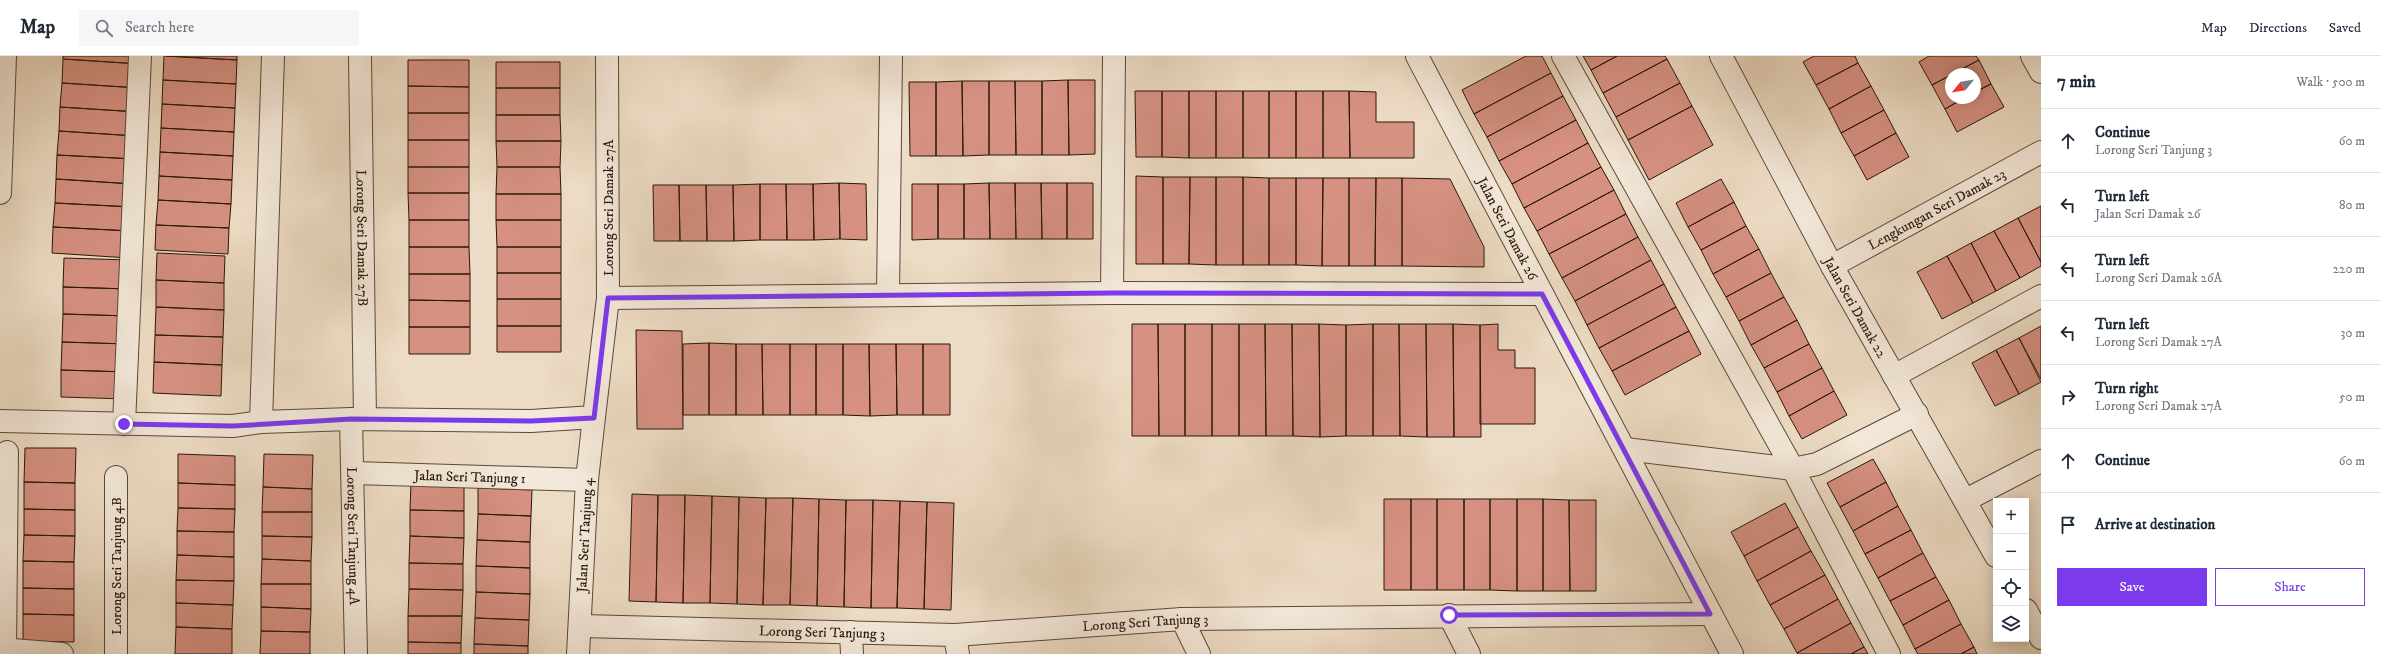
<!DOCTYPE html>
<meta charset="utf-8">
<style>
:root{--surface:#fff;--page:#f6f6f7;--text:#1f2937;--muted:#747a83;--line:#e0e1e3;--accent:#7c3aed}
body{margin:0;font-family:"IM FELL DW Pica",serif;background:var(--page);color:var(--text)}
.controls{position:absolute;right:12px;bottom:12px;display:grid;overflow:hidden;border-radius:0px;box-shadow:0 2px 10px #0003}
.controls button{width:36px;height:36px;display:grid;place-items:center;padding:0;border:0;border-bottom:1px solid var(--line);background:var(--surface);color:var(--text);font:20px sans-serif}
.compass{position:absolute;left:1945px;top:12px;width:36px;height:36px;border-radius:50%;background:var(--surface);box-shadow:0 2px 10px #0003;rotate:240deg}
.stop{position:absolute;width:12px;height:12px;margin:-9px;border:3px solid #7c3aed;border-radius:50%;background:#fff}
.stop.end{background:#7c3aed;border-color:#fff;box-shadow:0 1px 4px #0008}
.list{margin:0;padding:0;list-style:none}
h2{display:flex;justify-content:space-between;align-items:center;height:52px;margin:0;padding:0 16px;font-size:17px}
h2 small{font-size:13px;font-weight:400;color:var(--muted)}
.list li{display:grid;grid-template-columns:26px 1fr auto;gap:12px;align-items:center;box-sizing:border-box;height:64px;padding:0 16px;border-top:1px solid var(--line)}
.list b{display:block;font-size:15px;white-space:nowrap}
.list p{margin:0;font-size:13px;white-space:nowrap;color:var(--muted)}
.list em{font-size:13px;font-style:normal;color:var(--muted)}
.actions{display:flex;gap:8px;padding:12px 16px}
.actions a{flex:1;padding:9px 0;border:1px solid var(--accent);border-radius:0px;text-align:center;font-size:14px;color:var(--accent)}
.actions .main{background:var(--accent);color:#fff}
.icon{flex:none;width:22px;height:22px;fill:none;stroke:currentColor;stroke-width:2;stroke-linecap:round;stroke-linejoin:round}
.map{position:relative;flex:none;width:2041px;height:598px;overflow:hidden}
header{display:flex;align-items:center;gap:24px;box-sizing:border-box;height:56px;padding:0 20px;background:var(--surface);border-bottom:1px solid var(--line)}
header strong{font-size:19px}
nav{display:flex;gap:22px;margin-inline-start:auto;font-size:14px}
.search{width:280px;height:36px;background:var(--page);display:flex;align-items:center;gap:10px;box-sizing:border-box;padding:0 14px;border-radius:0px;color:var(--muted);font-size:15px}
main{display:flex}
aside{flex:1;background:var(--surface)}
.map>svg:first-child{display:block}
.building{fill:#d79183;stroke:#291709}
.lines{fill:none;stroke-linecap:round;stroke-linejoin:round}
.minor-casing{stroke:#5a4838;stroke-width:24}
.minor{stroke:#f3e8d9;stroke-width:22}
.route{stroke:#7c3aed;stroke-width:5}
.labels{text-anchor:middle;stroke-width:3;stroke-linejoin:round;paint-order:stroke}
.street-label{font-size:14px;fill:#291709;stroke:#f3e8d9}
</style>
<header>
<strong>Map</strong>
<div class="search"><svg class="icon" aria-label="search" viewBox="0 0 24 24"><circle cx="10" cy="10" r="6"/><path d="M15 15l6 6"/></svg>Search here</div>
<nav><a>Map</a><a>Directions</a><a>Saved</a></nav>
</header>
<main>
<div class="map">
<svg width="2041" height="598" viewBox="0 0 2041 598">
<rect width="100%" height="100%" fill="#eddcc5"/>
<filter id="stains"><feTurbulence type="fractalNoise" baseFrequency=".005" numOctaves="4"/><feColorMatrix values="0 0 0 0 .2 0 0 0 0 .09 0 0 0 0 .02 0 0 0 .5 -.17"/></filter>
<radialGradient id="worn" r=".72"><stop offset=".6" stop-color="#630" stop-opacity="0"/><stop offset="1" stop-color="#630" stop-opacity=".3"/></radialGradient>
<path class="building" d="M63 0H141L140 8 63 3Z
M164 0 237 4 236 28 163 24Z
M166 0H237V4Z
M1526 0H1542L1551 17 1474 58 1462 34Z
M1583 0H1617L1591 14Z
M1617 0H1665L1667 3 1603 37 1591 14Z
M1814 0H1855L1858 7 1816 29 1803 6Z
M1929 0H1976L1979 4 1932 29 1919 6Z
M63 3 140 8 139 32 62 27Z
M1667 3 1680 27 1616 61 1603 37Z
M408 4H469V31L408 30Z
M1979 4 1991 28 1975 36V18H1952Z
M496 6H560V32H496Z
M1858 7 1871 30 1829 53 1816 29Z
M1551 17 1563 40 1487 81 1474 58Z
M1951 19V42H1964L1945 53 1932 29Z
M163 24 236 28 235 52 162 48Z
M1068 24 1069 99H1042V25Z
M1068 24H1095V98L1069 99Z
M962 25 963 100H936V26Z
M962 25H989V99L963 100Z
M989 25H1015L1016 99H989Z
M1015 25H1042V99H1016Z
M909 26H936V100H910Z
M62 27 139 32 138 56 60 51Z
M1680 27 1692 50 1628 84 1616 61Z
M1991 28 2004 51 1957 76 1945 53 1964 42H1975V36Z
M408 30 469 31V57H408Z
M1871 30 1884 54 1841 77 1829 53Z
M496 32H560V59H496Z
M1135 35H1162V101H1136Z
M1162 35H1189V102L1162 101Z
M1189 35H1216V102H1189Z
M1216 35H1243V102H1216Z
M1243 35H1269V102H1243Z
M1269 35H1296V102H1269Z
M1296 35H1323V102H1296Z
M1323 35H1349L1350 102H1323Z
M1349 35 1376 36V66H1414V102H1350Z
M1563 40 1576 64 1499 105 1487 81Z
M162 48 235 52 234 76 161 72Z
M1692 50 1713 89 1649 124 1628 84Z
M60 51 138 56 136 80 59 75Z
M1884 54 1896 77 1854 100 1841 77Z
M408 57H469V84H408Z
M496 59H560L561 85H496Z
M1576 64 1588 87 1512 128 1499 105Z
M161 72 234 76 233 100 160 96Z
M59 75 136 80 135 103 57 99Z
M1896 77 1909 101 1867 124 1854 100Z
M408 84H469V111H408Z
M496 85H561L560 111H497Z
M1588 87 1601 111 1524 152 1512 128Z
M160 96 233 100 232 124 159 120Z
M57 99 135 103 133 128 56 123Z
M408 111H469V137H408Z
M497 111H560L561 138H496Z
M1601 111 1614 134 1537 175 1524 152Z
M159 120 232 124 231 148 158 144Z
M1136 120 1163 121V208H1136Z
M1163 121H1190L1189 208H1163Z
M1190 121H1216V209L1189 208Z
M1216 121H1243V209H1216Z
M1243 121 1269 122V209H1243Z
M1269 122H1296V209H1269Z
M1296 122H1323L1322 210 1296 209Z
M1323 122H1349V210H1322Z
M1349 122H1376L1375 210H1349Z
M1376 122H1402V210H1375Z
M1402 122 1450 123 1484 191V211L1402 210Z
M56 123 133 128 132 151 55 147Z
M1721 123 1734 146 1688 171 1676 147Z
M839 127 840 183 814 184 813 128Z
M839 127 866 128 867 184 840 183Z
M989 127 990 183H964V128Z
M989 127H1015L1016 183H990Z
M1015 127H1041L1042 183H1016Z
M1041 127H1067V183H1042Z
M1067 127H1093V183H1067Z
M760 128V184L734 185 733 129Z
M760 128H786L787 184H760Z
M786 128H813L814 184H787Z
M912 128H938V183L912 184Z
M938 128H964V183H938Z
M653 129H679L680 185H654Z
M679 129H706L707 185H680Z
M706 129H733L734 185H707Z
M1614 134 1626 158 1549 198 1537 175Z
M408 137H469V164H409Z
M496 138H561V164H496Z
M158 144 231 148 229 172 156 169Z
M1734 146 1746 170 1701 194 1688 171Z
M55 147 132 151 131 175 53 171Z
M2041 150V206L2018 162Z
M1626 158 1638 181 1562 222 1549 198Z
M2018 162 2041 206V210L2020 222 1994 175Z
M409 164H469V191H409Z
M496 164H561V191H497Z
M156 169 229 172 228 198 155 194Z
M1746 170 1759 193 1713 218 1701 194Z
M53 171 131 175 129 202 52 197Z
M1994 175 2020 222 1996 235 1971 187Z
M1638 181 1651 204 1575 245 1562 222Z
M1971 187 1996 235 1973 247 1947 200Z
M409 191H469L470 218H409Z
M497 191H561V217H497Z
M1759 193 1771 217 1726 241 1713 218Z
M157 197 225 200 224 227 156 224Z
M1947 200 1973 247 1942 263 1917 216Z
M64 202 130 204 129 233 63 231Z
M1651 204 1664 228 1587 269 1575 245Z
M497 217H561V243H497Z
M1771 217 1784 241 1739 265 1726 241Z
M409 218H470V245L409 244Z
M156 224 224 227V254L156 251Z
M1664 228 1676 251 1599 292 1587 269Z
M63 231 129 233V260L63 258Z
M1784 241 1797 264 1751 289 1739 265Z
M497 243H561V270H497Z
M409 244 470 245V271H409Z
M156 251 224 254 223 281 155 279Z
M1676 251 1689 275 1612 315 1599 292Z
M63 258 129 260 128 288 62 286Z
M1797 264 1809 288 1764 312 1751 289Z
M1132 268H1158L1159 380H1132Z
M1158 268H1185V380H1159Z
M1185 268H1212V380H1185Z
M1212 268H1239V380H1212Z
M1239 268H1265L1266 380H1239Z
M1265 268H1292L1293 380H1266Z
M1292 268H1319L1320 381 1293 380Z
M1319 268 1346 269V380L1320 381Z
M1373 268V380H1346V269Z
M1373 268H1399L1400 380H1373Z
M1399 268H1426L1427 381 1400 380Z
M1426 268H1453L1454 381H1427Z
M1453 268 1480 269 1481 381H1454Z
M1498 268V294H1515V312H1535V368H1480V269Z
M497 270H561V296H497Z
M2041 270V323L2019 282Z
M409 271H470V298H409Z
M636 274 682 275 683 373H637Z
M1689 275 1701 298 1625 339 1612 315Z
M155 279 223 281 222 309 154 306Z
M2019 282 2041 326 2019 338 1996 294Z
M62 286 128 288V316L61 314Z
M709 287V359H683V288Z
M709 287 736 288V359H709Z
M736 288H762L763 359H736Z
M762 288H790V359H763Z
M790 288H816V359H790Z
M816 288H843V359H816Z
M843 288H869L870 360 843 359Z
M869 288H896L897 359 870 360Z
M896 288H923V359H897Z
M923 288H950V359H923Z
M1809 288 1822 312 1777 336 1764 312Z
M1996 294 2019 338 1995 350 1972 307Z
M154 306 222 309 221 340 153 337Z
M1822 312 1834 335 1789 360 1777 336Z
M61 314 128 316 127 343 61 341Z
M1834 335 1847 359 1802 383 1789 360Z
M25 392H76L75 427 24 426Z
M178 398 235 400V429L178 427Z
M264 398 313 399 312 433 263 431Z
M1873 403 1886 426 1840 451 1827 427Z
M24 426 75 427V454L24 453Z
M1886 426 1898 450 1853 475 1840 451Z
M178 427 235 429V453L178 452Z
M411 427 464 429V455L410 454Z
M263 431 312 433V456H262Z
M478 432 532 434 531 460 478 458Z
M632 438 658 439 656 546 629 545Z
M658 439H685L683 547 656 546Z
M685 439 712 440 710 547H683Z
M712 440 739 441 737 548 710 547Z
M739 441 766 442 763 549 737 548Z
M766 442H793L790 549H763Z
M793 442 819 443 817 550 790 549Z
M819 443 846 444 844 551 817 550Z
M1384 443H1411V534H1384Z
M1411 443H1437V534H1411Z
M1437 443H1464V534H1437Z
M1464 443H1490V534H1464Z
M1490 443H1517V535L1490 534Z
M1517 443H1543V535H1517Z
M1543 443 1569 444 1570 535H1543Z
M846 444H873L871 552 844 551Z
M873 444 900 445 897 552H871Z
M1569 444H1596V535H1570Z
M900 445 927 446 924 553 897 552Z
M927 446 954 447 951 554 924 553Z
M1785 447 1798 471 1744 500 1731 476Z
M1898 450 1911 474 1865 498 1853 475Z
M178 452 235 453 234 476 177 475Z
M24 453 75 454V480L24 479Z
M410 454 464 455V482L410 480Z
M262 456H312V481L262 480Z
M478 458 531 460 530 486 477 484Z
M1798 471 1811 495 1757 525 1744 500Z
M1911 474 1923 497 1878 522 1865 498Z
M177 475 234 476V501L177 499Z
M24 479 75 480 74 506 23 505Z
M262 480 312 481 311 505 262 503Z
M410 480 464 482 463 508 409 507Z
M477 484 530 486V512L476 510Z
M1811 495 1825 519 1770 549 1757 525Z
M1923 497 1936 521 1890 545 1878 522Z
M177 499 234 501V525L176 524Z
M262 503 311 505V528H261Z
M23 505 74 506V533L23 532Z
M409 507 463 508V534L409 533Z
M476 510 530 512V538L476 536Z
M1825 519 1838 543 1784 573 1770 549Z
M1936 521 1949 544 1903 569 1890 545Z
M176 524 234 525 233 549 176 547Z
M261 528H311V553L261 551Z
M23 532 74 533V559L23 558Z
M409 533 463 534 462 560H408Z
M476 536 530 538 529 564 475 562Z
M1838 543 1851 567 1797 597 1784 573Z
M1949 544 1961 568 1915 593 1903 569Z
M176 547 233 549 232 573 176 571Z
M261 551 311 553 310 576 261 575Z
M23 558 74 559V586L23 585Z
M408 560H462L461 587 408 586Z
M475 562 529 564 528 590 474 588Z
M1851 567 1864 591 1851 598H1798L1797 597Z
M1961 568 1974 591 1961 598H1918L1915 593Z
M176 571 232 573V598H175Z
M261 575 310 576V598H260Z
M408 586 461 587V598H408Z
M474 588 528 590V598H474Z
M1864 591 1868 598H1851Z
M1974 591 1977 598H1961Z"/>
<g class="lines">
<defs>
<g id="minor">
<path d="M273 0 261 366 351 363 531 365 594 361 608 242 607 0"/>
<path id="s1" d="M360 0 365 363"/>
<path id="s2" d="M1417 0 1732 598"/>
<path d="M1563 0 1793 413 1889 598"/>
<path id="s3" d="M1721 0 1832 210 1996 500"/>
<path d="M2032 0 2041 16"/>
<path d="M0 137 5 0"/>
<path id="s4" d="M1832 210 2041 96"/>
<path d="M1112 237 1114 0"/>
<path d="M888 239 891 0"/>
<path d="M608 242 1112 237 1542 238"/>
<path d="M1894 320 2041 240"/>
<path id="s5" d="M351 363 356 598"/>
<path d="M0 365 233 370 261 366"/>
<path d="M124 368 140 0"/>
<path d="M1625 393 1793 413 1817 408 1917 358"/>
<path id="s6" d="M354 417 587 424"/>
<path d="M116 421V598"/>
<path d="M1966 444 2041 405"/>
<path d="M2026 554 2041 582"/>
<path d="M1449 559 1469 598"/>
<path d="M1182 563 1199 598"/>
<path id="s7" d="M581 570 955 579 1182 563 1710 558"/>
<path d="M851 576 852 598"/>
<path d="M955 579 958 598"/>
<path d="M0 593 62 598"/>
<path d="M5 593 7 396"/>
<path id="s8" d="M578 598 587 424 594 361"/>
</g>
</defs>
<use href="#minor" class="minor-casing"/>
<use href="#minor" class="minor"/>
</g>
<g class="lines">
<path class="route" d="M124 368 233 370 351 363 531 365 594 362 608 242 1112 237 1542 238 1710 558 1449 559"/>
</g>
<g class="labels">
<g class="street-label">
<text transform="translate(608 152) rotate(-90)" y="5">Lorong Seri Damak 27A</text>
<text dy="5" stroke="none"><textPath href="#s4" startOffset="119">Lengkungan Seri Damak 23</textPath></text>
<text dy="5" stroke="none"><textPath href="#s2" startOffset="195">Jalan Seri Damak 26</textPath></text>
<text dy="5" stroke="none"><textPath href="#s1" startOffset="182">Lorong Seri Damak 27B</textPath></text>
<text dy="5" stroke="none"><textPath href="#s3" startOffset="285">Jalan Seri Damak 22</textPath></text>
<text dy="5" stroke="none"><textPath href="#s6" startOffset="116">Jalan Seri Tanjung 1</textPath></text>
<text dy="5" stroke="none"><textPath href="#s5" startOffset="117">Lorong Seri Tanjung 4A</textPath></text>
<text dy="5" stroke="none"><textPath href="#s8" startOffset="119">Jalan Seri Tanjung 4</textPath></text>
<text transform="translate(116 510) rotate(-90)" y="5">Lorong Seri Tanjung 4B</text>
<text dy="5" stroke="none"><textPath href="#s7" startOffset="565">Lorong Seri Tanjung 3</textPath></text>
<text dy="5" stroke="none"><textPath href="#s7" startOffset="241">Lorong Seri Tanjung 3</textPath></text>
</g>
</g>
<rect width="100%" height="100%" filter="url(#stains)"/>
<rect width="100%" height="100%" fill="url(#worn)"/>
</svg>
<div class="controls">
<button>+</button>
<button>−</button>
<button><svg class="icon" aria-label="locate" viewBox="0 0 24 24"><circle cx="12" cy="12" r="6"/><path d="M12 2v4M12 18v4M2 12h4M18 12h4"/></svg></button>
<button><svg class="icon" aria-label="layers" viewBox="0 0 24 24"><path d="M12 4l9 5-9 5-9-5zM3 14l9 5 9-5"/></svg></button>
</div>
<svg class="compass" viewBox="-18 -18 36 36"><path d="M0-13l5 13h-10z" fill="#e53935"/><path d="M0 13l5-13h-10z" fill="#747a83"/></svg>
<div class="stop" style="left:1449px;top:559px"></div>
<div class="stop end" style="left:124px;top:368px"></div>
</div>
<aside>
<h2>7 min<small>Walk · 500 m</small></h2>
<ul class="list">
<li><svg class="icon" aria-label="ahead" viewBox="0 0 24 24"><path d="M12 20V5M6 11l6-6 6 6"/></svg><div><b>Continue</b><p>Lorong Seri Tanjung 3</p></div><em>60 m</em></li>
<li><svg class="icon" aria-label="left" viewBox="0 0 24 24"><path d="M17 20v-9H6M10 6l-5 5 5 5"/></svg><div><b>Turn left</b><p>Jalan Seri Damak 26</p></div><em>80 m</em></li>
<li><svg class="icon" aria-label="left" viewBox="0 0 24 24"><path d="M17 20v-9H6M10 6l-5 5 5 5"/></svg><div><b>Turn left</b><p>Lorong Seri Damak 26A</p></div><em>220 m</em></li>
<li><svg class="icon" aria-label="left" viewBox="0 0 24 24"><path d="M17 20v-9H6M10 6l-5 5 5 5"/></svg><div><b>Turn left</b><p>Lorong Seri Damak 27A</p></div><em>30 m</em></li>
<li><svg class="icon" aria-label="right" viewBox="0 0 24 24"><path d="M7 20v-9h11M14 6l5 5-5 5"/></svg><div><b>Turn right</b><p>Lorong Seri Damak 27A</p></div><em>50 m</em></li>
<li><svg class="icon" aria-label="ahead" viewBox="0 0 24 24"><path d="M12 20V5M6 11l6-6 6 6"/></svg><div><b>Continue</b></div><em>60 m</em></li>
<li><svg class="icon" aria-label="arrive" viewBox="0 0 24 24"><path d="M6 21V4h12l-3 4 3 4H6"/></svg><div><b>Arrive at destination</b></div></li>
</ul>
<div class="actions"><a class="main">Save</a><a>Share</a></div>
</aside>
</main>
